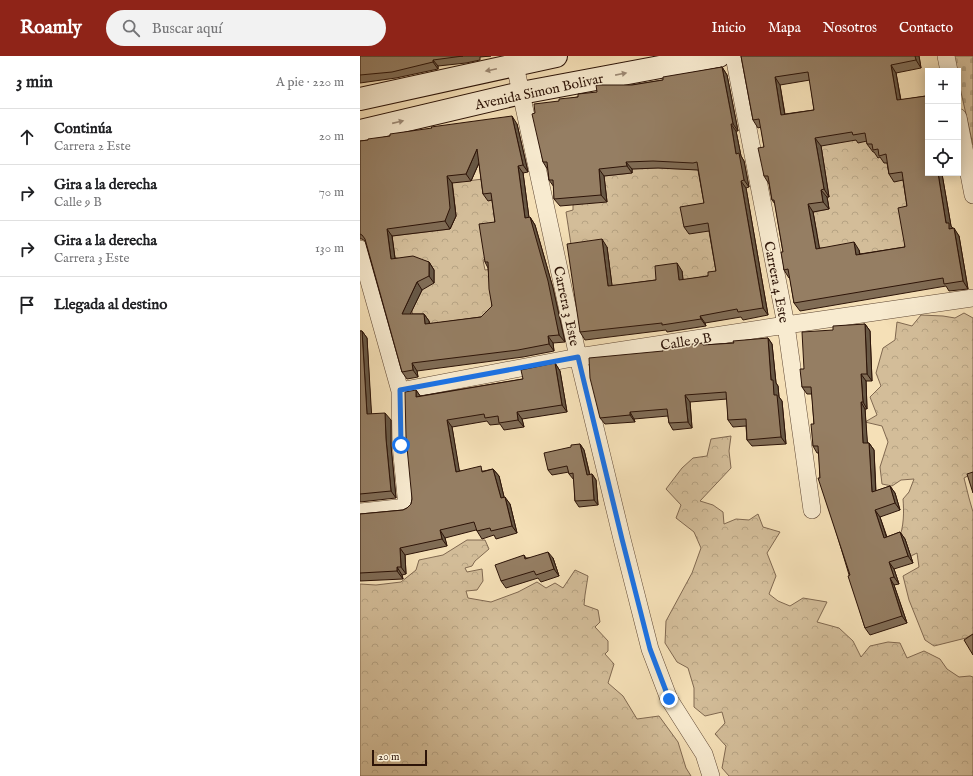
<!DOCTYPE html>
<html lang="es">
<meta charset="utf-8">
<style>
:root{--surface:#fff;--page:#f2f2f2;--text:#202124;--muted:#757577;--line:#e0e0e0;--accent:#8f2418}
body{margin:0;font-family:"IM FELL English",serif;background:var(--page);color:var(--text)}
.controls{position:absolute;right:12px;top:12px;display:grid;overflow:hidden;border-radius:0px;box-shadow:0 2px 10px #0003}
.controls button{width:36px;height:36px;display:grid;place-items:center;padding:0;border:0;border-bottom:1px solid var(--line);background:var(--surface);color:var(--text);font:20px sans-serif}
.scale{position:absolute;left:12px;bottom:10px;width:55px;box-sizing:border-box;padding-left:4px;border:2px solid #2d1408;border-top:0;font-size:11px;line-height:14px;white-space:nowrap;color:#2d1408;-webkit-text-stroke:3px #f8ebd0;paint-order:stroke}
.stop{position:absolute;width:12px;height:12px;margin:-9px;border:3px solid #1a73e8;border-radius:50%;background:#fff}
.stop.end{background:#1a73e8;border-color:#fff;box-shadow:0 1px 4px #0008}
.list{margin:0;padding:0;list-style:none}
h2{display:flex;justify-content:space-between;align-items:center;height:52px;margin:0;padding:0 16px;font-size:17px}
h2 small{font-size:13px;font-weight:400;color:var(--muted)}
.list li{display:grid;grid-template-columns:26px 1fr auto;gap:12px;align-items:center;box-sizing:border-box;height:56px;padding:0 16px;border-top:1px solid var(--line)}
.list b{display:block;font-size:15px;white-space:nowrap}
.list p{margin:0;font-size:13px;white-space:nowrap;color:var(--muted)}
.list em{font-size:13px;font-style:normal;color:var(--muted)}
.icon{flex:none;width:22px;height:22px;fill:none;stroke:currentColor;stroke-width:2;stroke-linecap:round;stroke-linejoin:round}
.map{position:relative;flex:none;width:613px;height:720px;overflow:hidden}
header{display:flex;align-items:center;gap:24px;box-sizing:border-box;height:56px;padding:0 20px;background:var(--accent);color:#fff}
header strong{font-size:19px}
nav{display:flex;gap:22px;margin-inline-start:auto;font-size:14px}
.search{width:280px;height:36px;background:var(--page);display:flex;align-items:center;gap:10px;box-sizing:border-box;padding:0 14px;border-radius:22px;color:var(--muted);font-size:15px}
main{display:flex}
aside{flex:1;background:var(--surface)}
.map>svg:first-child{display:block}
.forest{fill:url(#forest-crowns);stroke:#806850}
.cemetery{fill:url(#cemetery-stones);stroke:#806850}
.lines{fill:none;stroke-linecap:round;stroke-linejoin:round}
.street-casing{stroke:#5f4734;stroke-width:18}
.secondary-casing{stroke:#2d1408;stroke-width:24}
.street{stroke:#f8ebd0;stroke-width:17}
.secondary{stroke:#f8ebd0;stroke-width:22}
.wall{fill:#806c55;stroke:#2d1408;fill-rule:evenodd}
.shaded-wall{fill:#685845;stroke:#2d1408}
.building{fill:#957e63;stroke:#2d1408;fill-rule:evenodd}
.oneway{fill:#9d8a76}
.route{stroke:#1a73e8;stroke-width:5}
.labels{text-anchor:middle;stroke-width:3;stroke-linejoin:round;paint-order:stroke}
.street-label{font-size:14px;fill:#2d1408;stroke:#f8ebd0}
</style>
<header>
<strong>Roamly</strong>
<div class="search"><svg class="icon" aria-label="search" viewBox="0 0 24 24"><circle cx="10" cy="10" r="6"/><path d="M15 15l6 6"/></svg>Buscar aquí</div>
<nav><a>Inicio</a><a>Mapa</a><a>Nosotros</a><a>Contacto</a></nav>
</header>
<main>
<aside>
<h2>3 min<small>A pie · 220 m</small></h2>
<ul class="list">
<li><svg class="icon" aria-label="ahead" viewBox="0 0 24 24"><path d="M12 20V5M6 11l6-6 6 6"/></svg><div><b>Continúa</b><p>Carrera 2 Este</p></div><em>20 m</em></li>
<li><svg class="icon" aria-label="right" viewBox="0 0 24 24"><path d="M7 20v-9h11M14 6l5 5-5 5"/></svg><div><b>Gira a la derecha</b><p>Calle 9 B</p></div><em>70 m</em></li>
<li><svg class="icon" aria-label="right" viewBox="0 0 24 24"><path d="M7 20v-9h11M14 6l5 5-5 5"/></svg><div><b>Gira a la derecha</b><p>Carrera 3 Este</p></div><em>130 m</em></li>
<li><svg class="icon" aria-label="arrive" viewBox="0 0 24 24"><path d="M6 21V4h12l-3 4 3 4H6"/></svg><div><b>Llegada al destino</b></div></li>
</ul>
</aside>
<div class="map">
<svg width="613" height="720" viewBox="0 0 613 720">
<defs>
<pattern id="forest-crowns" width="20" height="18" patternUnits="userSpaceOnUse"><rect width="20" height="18" fill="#d3bd99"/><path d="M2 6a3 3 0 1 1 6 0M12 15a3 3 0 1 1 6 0" fill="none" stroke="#b5a282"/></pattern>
<pattern id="cemetery-stones" width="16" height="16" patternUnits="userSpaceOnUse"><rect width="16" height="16" fill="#d3bd99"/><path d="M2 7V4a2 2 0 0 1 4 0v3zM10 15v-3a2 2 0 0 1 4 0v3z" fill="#b5a282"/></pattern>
</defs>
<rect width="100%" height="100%" fill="#f5e0b7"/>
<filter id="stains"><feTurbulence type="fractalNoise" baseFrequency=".005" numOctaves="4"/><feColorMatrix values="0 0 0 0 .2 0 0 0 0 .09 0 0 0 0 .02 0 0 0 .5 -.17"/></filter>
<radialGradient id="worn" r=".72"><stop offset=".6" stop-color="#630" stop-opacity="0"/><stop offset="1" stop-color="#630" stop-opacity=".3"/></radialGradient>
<path class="forest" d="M469 70 511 85 517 95 531 106 547 124 550 198 464 216 453 156 469 153 467 141H469L451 91Z
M90 104 107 125 123 123 149 142 128 203 123 204 125 214 133 213 139 267 70 275 54 265 52 255 29 211 32 180 90 173 96 160Z
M298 112 342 114 353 174 367 196 353 224 360 264 345 266 303 242 253 237 252 229 245 230 212 195 206 156 213 154V149L244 120 272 117V113Z
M604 257 613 262V417L604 422 609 442 613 456V578L606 582 574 590 565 584 549 544 543 520 559 511 557 497 551 500 539 483C544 470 544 456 543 443L549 436 554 423 541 424 532 430 522 428 520 411 528 386 522 370 505 366 517 359 510 341 521 330 516 317 523 292 535 284 537 266 552 270 561 259 583 260 595 262Z
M371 380 369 395 371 412 340 445 353 449 363 456 364 468 376 463 389 464 398 458 403 471 420 476 407 497 416 520 409 538 418 545 430 550 443 542 467 546 457 566 479 572 493 585 501 601 510 590 528 586 540 587 547 602 564 595 580 603 587 613 599 621 610 620 613 621V720H369L362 712 366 690 355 678 365 667 362 656 345 660 334 651V632L328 612 317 606 305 587 306 565 332 517 341 492 334 476 316 462 321 449 306 433 322 412 333 402 347 400 351 383Z
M107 484H125L129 493 115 505 112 510 105 512 107 516 122 513 123 525 117 534 106 535 108 542 131 546 158 536 177 526 186 532 195 527 203 532 215 514 228 520 225 539 224 549 238 554 240 566 235 571 248 585V595L245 598 254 608 248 627 263 640 277 663 299 660 318 686 326 712 331 720H0V528L16 529 41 526 56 514 59 504 83 499Z"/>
<path class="cemetery" d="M593 0H613V89L598 23V15H596Z"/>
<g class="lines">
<defs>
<path id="street" d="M153 0 161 37 218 301 262 483 290 593 309 643 344 698 351 720
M374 0 426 269 452 454
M586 0 589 15
M598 61 613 139
M0 193 40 335 41 389 47 451 0 456
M40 335 218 301 426 269 613 242"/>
<path id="secondary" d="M0 43 196 0
M0 75 161 37 359 0"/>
</defs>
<use href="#street" class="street-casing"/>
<use href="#secondary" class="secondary-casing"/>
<use href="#street" class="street"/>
<use href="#secondary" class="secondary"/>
</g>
<path class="wall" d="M0 0H131L120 1V4L106 7 78 10V13L36 22 0 27Z
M381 0H559L561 12 536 17 541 44 566 40 568 42V117H583L584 118H582L591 170 599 180 608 233 589 235 586 230 440 255 434 247 430 222H429L424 214 423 196 415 148 412 144 409 128 404 120V91L401 71 398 72 393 64ZM450 24 454 54 425 58 420 29ZM496 84 498 87 507 85V88L513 96H514L518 102 520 101 524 107H527L529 118 534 126 543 124 547 150 545 191 500 198 499 194 459 192 453 156 469 153 467 141H469L461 90Z
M362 11 367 19 378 75H376L381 100 384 105 389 131 386 132 408 259 383 264 381 261 345 267 346 270 307 276 306 274 225 284 220 276 247 191 252 230 296 224 322 215 323 224 348 220 356 215 349 175 329 178 324 171 344 147 338 114 298 112 272 113V117L244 120 247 146 200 150 194 143V131L189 124 188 114 183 106 175 57 199 45 272 29 303 24Z
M157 68 168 116 163 117 169 162 170 161 175 169 193 232 205 286 193 287 194 295 163 301 57 315 58 321 47 323 42 316 5 185 2 183H0V85ZM119 107 123 138 128 145 132 144 135 166 125 206 128 212 132 250 121 261 70 268 69 265 64 258H50L62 234 74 227V214L69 206 35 202 32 180 90 173 96 160 92 127 111 125Z
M505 268 510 275 512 325H506L507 353H505L507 387H509L514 394 516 435 530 430 535 437 540 454 520 461 527 481 540 476 545 483 553 507 534 513 539 528 534 529 547 567 510 579 505 572 460 422 459 397H457L453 390 454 368 452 338H447L442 331 444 313 473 274Z
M0 275H2L7 282 11 358 31 364V390L36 442 0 446Z
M408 282 412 288 416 327 418 330 419 341 422 345 426 388 392 390 387 384 386 370 373 371 368 364 367 343 330 346 332 372 313 374 309 367 308 360 274 363 275 366 245 368 240 362 303 295 343 287 344 289 374 287Z
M195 307 200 315 207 356 162 363 164 371 144 374 140 368 130 369 127 365 92 371 99 415H124L133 413 139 420 144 441 150 448 157 477 136 483 134 479 122 483 117 475 116 474 85 482 87 490 45 499 46 518 42 519 43 523 0 525V458L43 454 47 452 51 448 52 443 56 334 60 340 163 323Z
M220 388 224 394 230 419 232 418 236 424 238 449 219 451 215 445 214 424 209 418V416L192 419 188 414 211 391Z
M164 499 166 502H193L199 520 181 526 178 522 146 532 141 525Z"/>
<path class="shaded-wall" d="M555 0H559L561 12 556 4Z
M73 4 78 10V13L73 6Z
M531 9 536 17 542 52 537 44Z
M362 11 367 19 378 75 373 68Z
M415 21 420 29 426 67 421 59Z
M152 60 157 68 168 116 163 109Z
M371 68 376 75 381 100 384 105 389 131 384 124 376 98Z
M455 82 461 90 469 141 464 133Z
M117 93 122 100 111 125 106 118Z
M266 106 272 113V117L267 110Z
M158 110 163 117 170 169 165 162Z
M239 113 244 120 247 146 241 139Z
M578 117H581L582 118 591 170 594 174 589 173 586 167Z
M87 120 92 127 96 160 90 173 85 165Z
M381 125 386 132 408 259 403 252Z
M461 134 467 141 469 153 463 146Z
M448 148 453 156 461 201 456 193Z
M170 161 175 169 193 232 205 286 199 279Z
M594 172 599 180 608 233 603 225Z
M27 173 32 180 36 210 31 203Z
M242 183 247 191 253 237 248 230Z
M494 186 499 194 501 207 496 199Z
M69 206 74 214V227L69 220Z
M317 207 322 215 324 232 319 224Z
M57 226 62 234 47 265 42 258Z
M64 258 69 265 70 276 65 268Z
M340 260 345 267 346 270 341 263Z
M505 268 510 275 512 325 507 318Z
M2 275 7 282 12 365 7 358Z
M188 280 193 287 194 295 189 288Z
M408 282 412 288 416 327 418 330 419 341 422 345 426 388 421 381 411 324Z
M52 307 57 315 58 321 53 314Z
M195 307 200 315 207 356 202 349Z
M501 318 506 325 507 353 503 346Z
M56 334 61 341H56Z
M325 339 330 346 332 372 328 366Z
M501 346 505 353 508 394 503 387Z
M157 356 162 363 164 371 158 364Z
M270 356 274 363 275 366 270 359Z
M25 357 31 364V390L36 442 31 435 26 383Z
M87 364 92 371 101 424 96 416Z
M509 387 514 394 516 443 512 436Z
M220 388 224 394 231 425 227 419Z
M133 413 139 420 146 449 141 442Z
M232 418 236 424 238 449 234 444Z
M530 430 535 437 540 454 535 447Z
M145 441 150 448 157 477 152 470Z
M515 454 520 461 529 489 524 482Z
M80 474 85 482 87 490 82 483Z
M540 476 545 483 553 507 548 500Z
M40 492 45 499 46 518 41 511Z
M188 496 193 502 199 520 194 513Z
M529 506 534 513 539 528 534 521Z
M37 511 42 519 43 523 37 515Z
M530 522 534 529 547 567 542 560Z"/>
<path class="building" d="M0 0H103L73 4V6L32 16 0 19Z
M381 0H555L556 4 531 9 537 44 566 40 568 50V117H578L586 167H589V173L594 172 603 225 584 228 583 222 434 247 428 213 424 214 421 196H423L414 144H412L408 120H404L398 92 404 91 399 63 393 64ZM448 16 454 54 421 59 415 21ZM492 76 493 79 505 77 507 88H512L513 94 518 93 519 100 526 98 529 118 542 116 547 150 538 152 545 191 496 199 494 186 456 193 448 148 463 146 461 134 464 133 455 82Z
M362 11 373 68H371L376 98 379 97 384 124 381 125 403 252 378 256 377 253 340 260 341 263 302 269V267L220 276 207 188 242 183 248 230 296 224 295 210 317 207 319 224 348 220V216L356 215 348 167 324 171 320 151 344 147 337 106 333 107 293 105 266 106 267 110 239 113 241 139 194 143 193 124H189L187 106H183L172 58 175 57 174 48 199 45V43L218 41V38L237 36 236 29H272L303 24V21Z
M152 60 163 109 158 110 165 162 170 161 188 225 199 279 188 280 189 288 158 294 52 307 53 314 42 316 5 183 2 179 0 178V85L8 84V83L30 80V78L72 72 71 71ZM117 93 123 138 131 137 135 166 119 168 125 206H128L129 233 132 250 121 261 65 268 64 258H42L57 226 69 220V206L53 200 31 203 27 173 85 165 90 152 87 120 106 118Z
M505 268 507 318H501L503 346H501L503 387H509L512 436 530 430 535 447 515 454 524 482 540 476 548 500 529 506 534 521 530 522 542 560 505 572 488 520 490 519 458 422H460L458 390H453L451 368H454L451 331H442L440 313H444L442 276 473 274V270Z
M0 275H2L7 358 25 357 26 383 31 435 0 438Z
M408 282 411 324H413L414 339H417L421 381 387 384 386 363 368 364 366 336 325 339 328 366 309 367 307 353 270 356V359L240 362 230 322 229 302 303 295V291L343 287V289L374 287 373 285Z
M195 307 202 349 157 356 158 364 139 367 138 360 125 362 124 358 87 364 96 416 121 410 122 416 133 413 141 442 145 441 152 470 131 475 130 472 117 475 114 466 80 474 82 483 40 492 41 511H37V515L0 517V458L43 454 47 452 51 448 52 443 46 381 45 336 56 334V341L163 323 161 314Z
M220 388 227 419 232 418 234 444 215 445 213 417 209 418 207 410 188 414 184 397 211 391V389Z
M613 416V437L607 418Z
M188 496 194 513 176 519 174 515 141 525 135 509 164 499 165 503Z
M613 578V599L604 584Z"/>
<defs><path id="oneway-solid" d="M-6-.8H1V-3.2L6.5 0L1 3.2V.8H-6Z"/></defs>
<g class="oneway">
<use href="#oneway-solid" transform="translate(131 14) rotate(168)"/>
<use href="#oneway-solid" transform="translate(261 18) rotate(-11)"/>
<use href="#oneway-solid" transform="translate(38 66) rotate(-13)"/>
</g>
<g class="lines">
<path class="route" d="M41 389 40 334 218 301 262 483 290 593 309 643"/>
</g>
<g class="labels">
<g class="street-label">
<text transform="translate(179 35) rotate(-12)" y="5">Avenida Simon Bolivar</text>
<text transform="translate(417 226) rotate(79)" y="5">Carrera 4 Este</text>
<text transform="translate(207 250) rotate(78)" y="5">Carrera 3 Este</text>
<text transform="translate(326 285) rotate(-9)" y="5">Calle 9 B</text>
</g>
</g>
<rect width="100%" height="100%" filter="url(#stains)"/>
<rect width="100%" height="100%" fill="url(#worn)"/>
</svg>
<div class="controls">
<button>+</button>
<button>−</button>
<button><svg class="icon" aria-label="locate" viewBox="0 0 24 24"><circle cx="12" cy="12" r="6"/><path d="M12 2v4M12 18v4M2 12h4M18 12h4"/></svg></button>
</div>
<div class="scale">20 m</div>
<div class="stop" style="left:41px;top:389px"></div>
<div class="stop end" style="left:309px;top:643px"></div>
</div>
</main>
